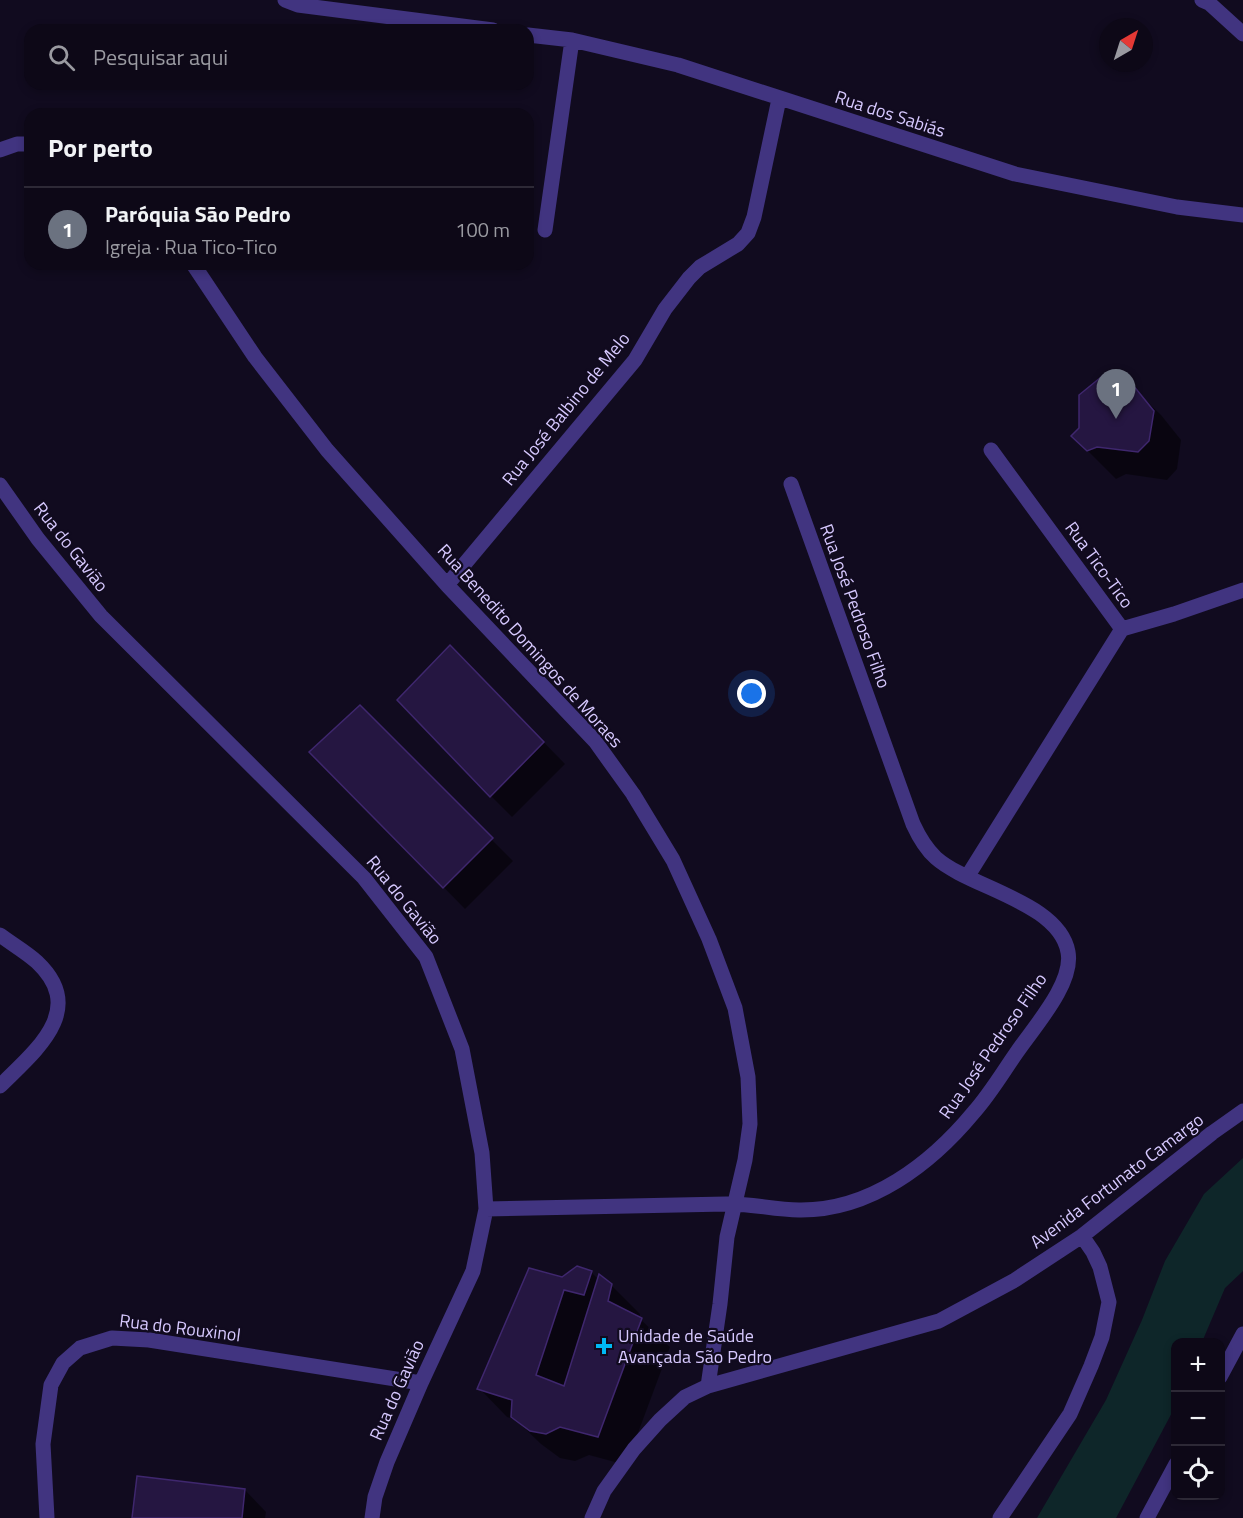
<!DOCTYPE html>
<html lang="pt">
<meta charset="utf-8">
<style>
:root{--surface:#0d0817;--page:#1b1624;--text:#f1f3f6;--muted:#9a9aa1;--line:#2d2936;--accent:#00b9f4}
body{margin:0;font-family:"Titillium Web",sans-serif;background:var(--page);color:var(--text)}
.controls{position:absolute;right:18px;bottom:18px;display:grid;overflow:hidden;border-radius:12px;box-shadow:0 3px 9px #0003}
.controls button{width:54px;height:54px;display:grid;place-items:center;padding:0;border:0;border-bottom:2px solid var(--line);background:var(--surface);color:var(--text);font:30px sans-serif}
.compass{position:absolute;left:1099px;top:18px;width:54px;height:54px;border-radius:50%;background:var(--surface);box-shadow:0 3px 9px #0003;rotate:39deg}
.you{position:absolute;left:752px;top:694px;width:21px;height:21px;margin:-15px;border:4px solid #fff;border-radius:50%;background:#1a73e8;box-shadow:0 0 0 9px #1a73e833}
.badge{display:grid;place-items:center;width:39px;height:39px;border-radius:50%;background:var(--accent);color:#fff;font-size:20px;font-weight:700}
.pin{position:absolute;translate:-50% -50px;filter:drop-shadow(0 2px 3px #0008)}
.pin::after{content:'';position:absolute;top:32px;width:21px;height:18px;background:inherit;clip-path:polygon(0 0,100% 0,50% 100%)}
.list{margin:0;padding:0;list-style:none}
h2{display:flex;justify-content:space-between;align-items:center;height:78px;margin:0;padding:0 24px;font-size:26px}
h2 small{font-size:20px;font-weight:400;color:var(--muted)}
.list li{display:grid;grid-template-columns:39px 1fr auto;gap:18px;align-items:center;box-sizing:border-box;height:84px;padding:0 24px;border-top:2px solid var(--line)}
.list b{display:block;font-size:22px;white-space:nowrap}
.list p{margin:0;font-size:20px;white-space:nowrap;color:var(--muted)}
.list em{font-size:20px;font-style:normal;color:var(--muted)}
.icon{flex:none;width:33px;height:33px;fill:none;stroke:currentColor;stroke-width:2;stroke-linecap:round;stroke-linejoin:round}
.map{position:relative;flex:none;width:1243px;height:1518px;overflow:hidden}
.search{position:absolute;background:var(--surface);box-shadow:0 3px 9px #0003;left:24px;top:24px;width:510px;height:66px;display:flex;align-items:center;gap:15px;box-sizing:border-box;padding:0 21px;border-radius:18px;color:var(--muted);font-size:22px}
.panel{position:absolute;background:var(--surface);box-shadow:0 3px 9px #0003;left:24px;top:108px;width:510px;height:162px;border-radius:18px}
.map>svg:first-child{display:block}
.green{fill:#0e2629}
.shadow{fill:#0007}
.building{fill:#251641;stroke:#3f276e;stroke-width:1.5}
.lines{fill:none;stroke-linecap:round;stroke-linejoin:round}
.minor{stroke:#413480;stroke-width:15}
.tertiary{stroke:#413480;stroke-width:15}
.poi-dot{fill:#00b9f4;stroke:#110b1f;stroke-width:2}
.labels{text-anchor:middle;stroke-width:4.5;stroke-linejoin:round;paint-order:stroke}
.street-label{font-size:18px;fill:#d7c9ff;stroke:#110b1f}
.poi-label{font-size:18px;fill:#d7c9ff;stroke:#110b1f;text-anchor:start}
</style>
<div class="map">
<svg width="1243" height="1518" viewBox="0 0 1243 1518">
<rect width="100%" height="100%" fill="#110b1f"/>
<path class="green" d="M1243 1158V1271L1225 1288 1202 1342H1176L1175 1407 1116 1518H1037L1106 1400 1142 1320 1165 1261 1204 1194Z"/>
<path class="shadow" d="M1132 387 1161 415 1181 440 1177 469 1167 480 1126 474 1116 479 1073 436Z
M472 669 565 764 512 817 491 796Z
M359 707 513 861 465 909 311 752Z
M591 1272 599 1280 611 1285 640 1314 639 1318 670 1347 626 1465 589 1455 575 1461 560 1458 541 1444 516 1420 507 1417 479 1388 563 1278Z
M245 1490 266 1512 265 1518H133Z"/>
<path class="building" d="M1106 373 1133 385 1154 411 1149 441 1138 452 1097 447 1087 451 1071 436 1079 428V395Z
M450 645 544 742 490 797 397 700Z
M360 705 493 838 443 888 309 752Z
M577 1266 592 1271 584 1295 564 1290 536 1375 564 1386 599 1274 612 1284 608 1301 642 1318 598 1437 560 1427 546 1434 530 1431 511 1417 512 1400 477 1389 529 1268 562 1277Z
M137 1476 245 1489 242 1518H132Z"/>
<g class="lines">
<path class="minor" d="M285 0 298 5 493 30
M528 35 572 40 678 65 1015 174 1177 207 1243 215
M0 150 17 144H30
M545 230 572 40
M193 264 255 357 327 450 447 585 595 741 633 794 673 860 709 939 735 1008 748 1077 750 1124 745 1160 727 1237 720 1304 708 1386
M991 450 1122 629
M0 485 38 539 101 616 364 878 426 957 462 1049 482 1153 486 1209 473 1271 421 1383 387 1462 375 1497 372 1518
M447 585 635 360 665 309 689 278 700 267 738 244 748 233 754 217 779 99
M1122 629 1174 614 1243 590
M967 877 1122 629
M0 935C12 944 26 952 37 962 88 1010 35 1051 0 1086
M486 1209C566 1207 646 1205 726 1204 750 1203 774 1210 799 1210 870 1211 931 1164 974 1112 990 1094 1003 1072 1017 1052 1034 1027 1074 983 1068 952 1059 902 970 888 936 858 926 849 919 837 913 824L791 484
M47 1518 43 1444 51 1385 63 1363 80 1348 112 1338 149 1340 421 1383
M592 1518 604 1491 634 1449 660 1420 685 1397 708 1386 939 1321 1015 1280 1082 1236 1212 1133 1243 1111
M1000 1518 1070 1414 1091 1366 1102 1337 1109 1302 1100 1267 1093 1252 1082 1236"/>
<path class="tertiary" d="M1202 0 1209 3 1243 34
M1220 1377 1243 1334
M1147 1518 1176 1464"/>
</g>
<path class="poi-dot" d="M601 1337h6v6h6v6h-6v6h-6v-6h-6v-6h6z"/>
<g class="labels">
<g class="street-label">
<text transform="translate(890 114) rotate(18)" y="6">Rua dos Sabiás</text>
<text transform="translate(566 409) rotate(-51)" y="6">Rua José Balbino de Melo</text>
<text transform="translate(71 547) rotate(52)" y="6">Rua do Gavião</text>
<text transform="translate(1099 565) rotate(54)" y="6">Rua Tico-Tico</text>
<text transform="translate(855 606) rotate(70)" y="6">Rua José Pedroso Filho</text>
<text transform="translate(530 646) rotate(48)" y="6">Rua Benedito Domingos de Moraes</text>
<text transform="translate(404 900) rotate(51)" y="6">Rua do Gavião</text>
<text transform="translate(993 1046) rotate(-55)" y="6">Rua José Pedroso Filho</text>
<text transform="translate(1117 1181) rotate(-37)" y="6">Avenida Fortunato Camargo</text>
<text transform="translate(180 1328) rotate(7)" y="6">Rua do Rouxinol</text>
<text transform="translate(397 1390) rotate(-66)" y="6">Rua do Gavião</text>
</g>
<g class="poi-label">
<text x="618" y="1342">Unidade de Saúde<tspan x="618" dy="21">Avançada São Pedro</tspan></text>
</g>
</g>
</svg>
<div class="controls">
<button>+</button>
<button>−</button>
<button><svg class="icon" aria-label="locate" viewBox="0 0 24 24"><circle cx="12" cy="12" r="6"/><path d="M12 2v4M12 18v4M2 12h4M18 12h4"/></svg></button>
</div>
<svg class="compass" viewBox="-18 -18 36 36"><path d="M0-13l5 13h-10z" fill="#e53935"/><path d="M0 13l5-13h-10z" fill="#9a9aa1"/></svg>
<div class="you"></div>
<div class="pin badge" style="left:1116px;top:419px;background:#6b7280">1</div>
<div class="search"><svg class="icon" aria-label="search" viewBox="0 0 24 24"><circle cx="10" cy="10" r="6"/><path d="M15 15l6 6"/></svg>Pesquisar aqui</div>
<section class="panel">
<h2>Por perto<small></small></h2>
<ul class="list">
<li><span class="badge" style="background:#6b7280">1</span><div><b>Paróquia São Pedro</b><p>Igreja · Rua Tico-Tico</p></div><em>100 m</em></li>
</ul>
</section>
</div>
